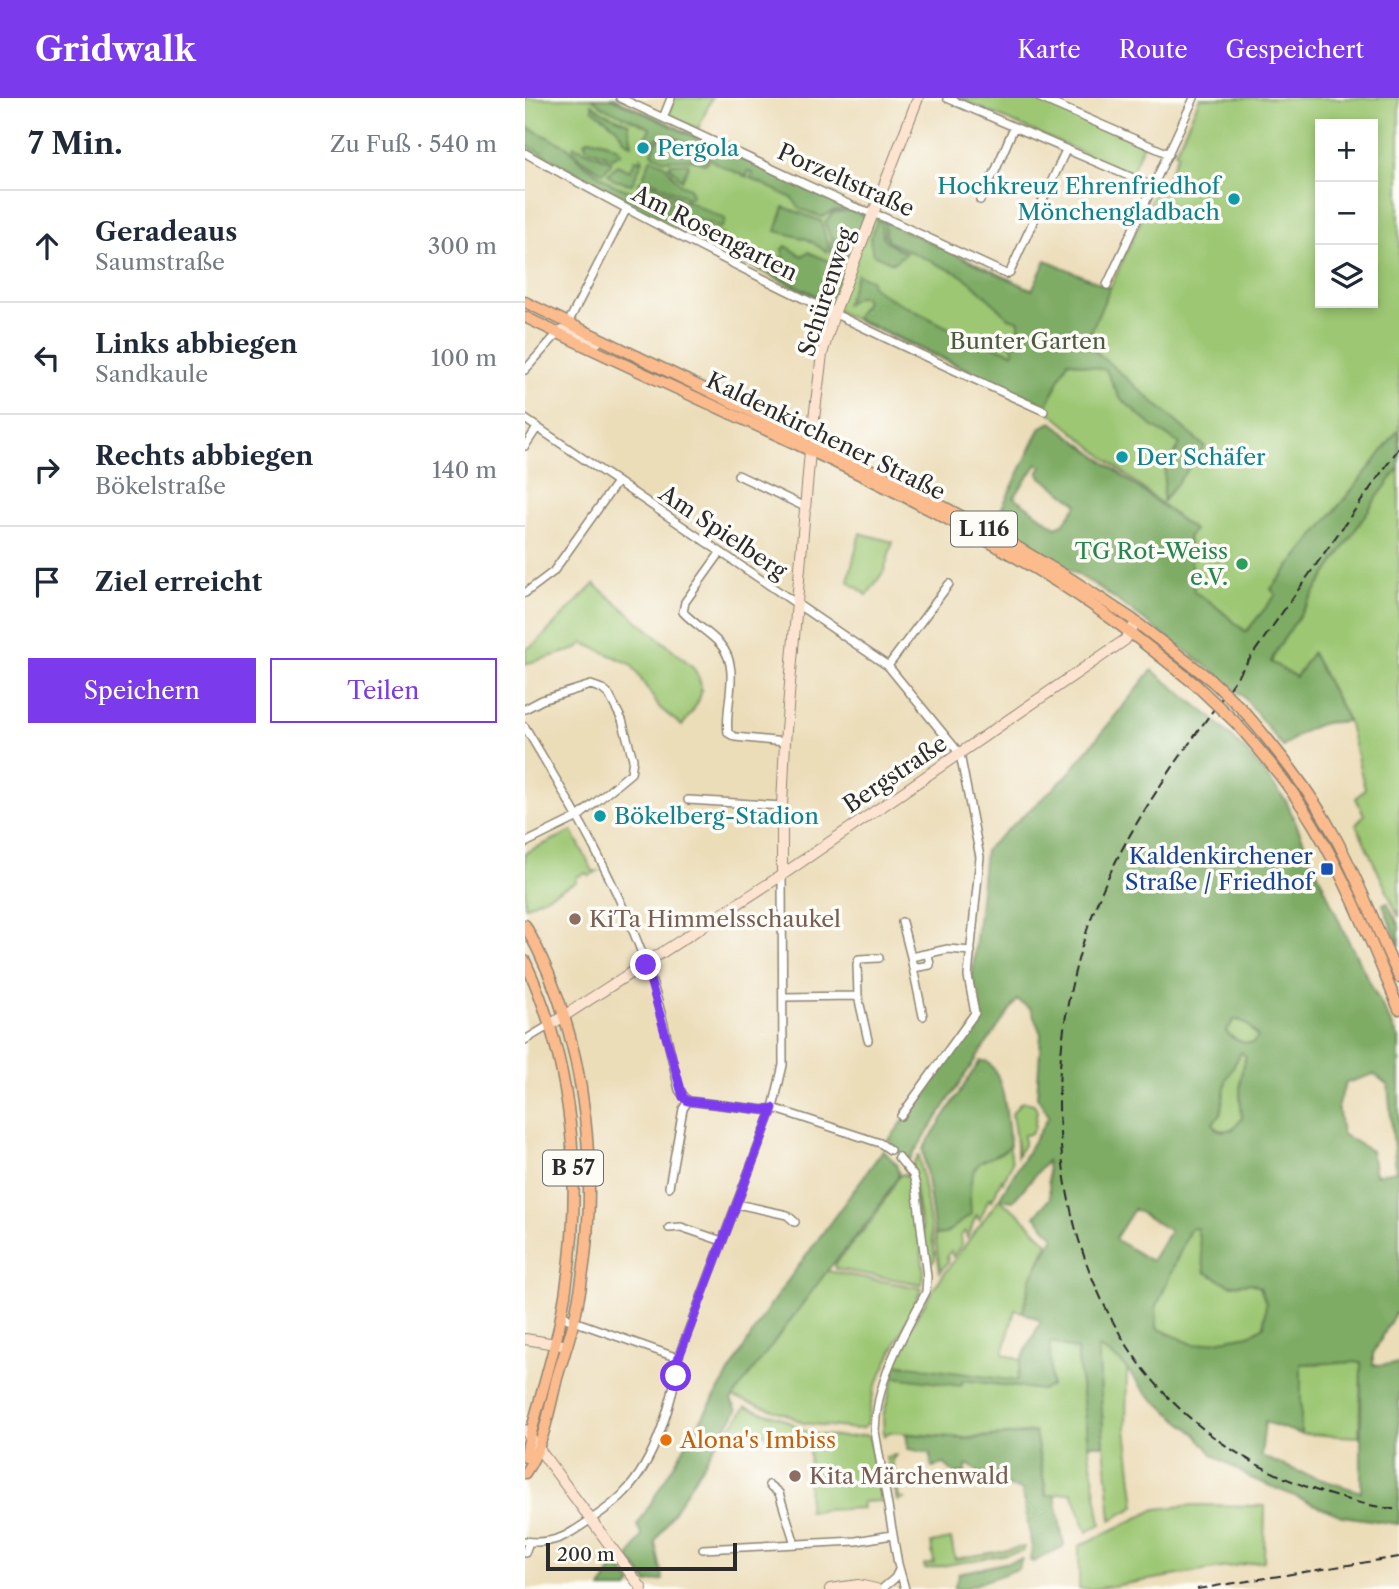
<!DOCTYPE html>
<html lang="de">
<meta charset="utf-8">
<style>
:root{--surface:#fff;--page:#f2f2f3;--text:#1f2937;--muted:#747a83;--line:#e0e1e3;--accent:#7c3aed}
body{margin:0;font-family:"Libre Caslon Text",serif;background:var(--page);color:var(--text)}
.controls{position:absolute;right:21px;top:21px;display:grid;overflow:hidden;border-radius:0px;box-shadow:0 4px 10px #0003}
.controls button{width:63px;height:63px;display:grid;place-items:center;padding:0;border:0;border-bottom:2px solid var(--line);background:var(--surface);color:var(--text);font:35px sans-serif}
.scale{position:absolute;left:21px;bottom:18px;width:191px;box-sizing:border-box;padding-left:7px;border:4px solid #2b2b2b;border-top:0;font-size:19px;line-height:24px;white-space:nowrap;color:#2b2b2b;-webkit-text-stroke:5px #fdfcf7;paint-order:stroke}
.stop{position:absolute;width:21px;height:21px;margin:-16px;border:5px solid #7c3aed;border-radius:50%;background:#fff}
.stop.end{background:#7c3aed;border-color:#fff;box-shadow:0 2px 7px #0008}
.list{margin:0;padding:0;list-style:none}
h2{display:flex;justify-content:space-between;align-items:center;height:91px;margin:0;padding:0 28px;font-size:30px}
h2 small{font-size:23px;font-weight:400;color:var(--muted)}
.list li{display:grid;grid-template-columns:46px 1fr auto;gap:21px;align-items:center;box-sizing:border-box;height:112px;padding:0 28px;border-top:2px solid var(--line)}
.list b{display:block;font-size:26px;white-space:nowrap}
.list p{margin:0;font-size:23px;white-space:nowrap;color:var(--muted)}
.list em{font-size:23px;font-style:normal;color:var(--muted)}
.actions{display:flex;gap:14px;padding:21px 28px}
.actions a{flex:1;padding:16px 0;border:2px solid var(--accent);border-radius:0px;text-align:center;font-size:24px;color:var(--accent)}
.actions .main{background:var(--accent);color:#fff}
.icon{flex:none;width:38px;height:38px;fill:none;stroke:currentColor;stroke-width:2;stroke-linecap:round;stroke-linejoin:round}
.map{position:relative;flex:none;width:874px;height:1491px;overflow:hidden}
header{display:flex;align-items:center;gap:42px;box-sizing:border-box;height:98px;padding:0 35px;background:var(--accent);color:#fff}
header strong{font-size:33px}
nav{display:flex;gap:38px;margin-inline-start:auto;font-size:24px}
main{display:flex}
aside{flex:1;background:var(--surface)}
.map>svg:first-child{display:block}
.green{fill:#9dc773;stroke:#64794f;stroke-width:2;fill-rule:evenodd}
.forest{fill:#7eac65;stroke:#546c48;stroke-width:2;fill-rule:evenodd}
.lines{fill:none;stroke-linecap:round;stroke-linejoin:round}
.street-casing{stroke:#8c8472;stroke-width:10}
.secondary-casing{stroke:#8c8472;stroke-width:12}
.primary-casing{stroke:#8c8472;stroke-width:13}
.street{stroke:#fff;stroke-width:7}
.secondary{stroke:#fde4d1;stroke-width:10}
.primary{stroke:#fbbb8d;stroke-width:10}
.rail{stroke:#2b2b2b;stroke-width:2;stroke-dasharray:10 5;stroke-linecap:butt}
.primary-bridge-casing{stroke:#8c8472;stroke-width:13;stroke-linecap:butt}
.primary-bridge{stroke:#fbbb8d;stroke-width:10}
.route{stroke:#7c3aed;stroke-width:9}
.culture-dot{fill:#0f9aa8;stroke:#fdfcf7;stroke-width:2.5}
.leisure-dot{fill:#2e9e5b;stroke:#fdfcf7;stroke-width:2.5}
.transit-dot{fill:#1a4fb4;stroke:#fdfcf7;stroke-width:2.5}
.education-dot{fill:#8d6e63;stroke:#fdfcf7;stroke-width:2.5}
.food-dot{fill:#e8710a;stroke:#fdfcf7;stroke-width:2.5}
.labels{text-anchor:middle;stroke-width:7;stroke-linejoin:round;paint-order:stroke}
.shield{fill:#fdfcf7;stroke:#6a6a68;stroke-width:2}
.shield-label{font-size:21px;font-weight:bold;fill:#2b2b2b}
.culture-label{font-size:23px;fill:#0d838f;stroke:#fdfcf7;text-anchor:start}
.street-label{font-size:23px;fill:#2b2b2b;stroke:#fdfcf7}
.park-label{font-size:23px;fill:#4d5a41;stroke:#fdfcf7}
.leisure-label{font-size:23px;fill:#27864d;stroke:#fdfcf7;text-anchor:end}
.transit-label{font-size:23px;fill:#164399;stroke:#fdfcf7;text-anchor:end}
.education-label{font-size:23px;fill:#785e54;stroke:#fdfcf7;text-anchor:start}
.food-label{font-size:23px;fill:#c56008;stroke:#fdfcf7;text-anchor:start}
</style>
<header>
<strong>Gridwalk</strong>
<nav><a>Karte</a><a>Route</a><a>Gespeichert</a></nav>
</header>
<main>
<aside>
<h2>7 Min.<small>Zu Fuß · 540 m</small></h2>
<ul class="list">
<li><svg class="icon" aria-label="ahead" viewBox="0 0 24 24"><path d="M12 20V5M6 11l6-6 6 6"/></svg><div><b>Geradeaus</b><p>Saumstraße</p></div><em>300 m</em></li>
<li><svg class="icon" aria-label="left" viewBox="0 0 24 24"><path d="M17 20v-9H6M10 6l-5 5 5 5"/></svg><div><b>Links abbiegen</b><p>Sandkaule</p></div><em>100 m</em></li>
<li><svg class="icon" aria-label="right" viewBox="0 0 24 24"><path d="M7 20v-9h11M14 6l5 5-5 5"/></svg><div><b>Rechts abbiegen</b><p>Bökelstraße</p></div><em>140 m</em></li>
<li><svg class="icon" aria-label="arrive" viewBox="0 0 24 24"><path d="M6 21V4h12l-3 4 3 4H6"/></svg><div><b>Ziel erreicht</b></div></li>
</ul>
<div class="actions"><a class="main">Speichern</a><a>Teilen</a></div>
</aside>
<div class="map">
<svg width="874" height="1491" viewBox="0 0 874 1491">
<rect width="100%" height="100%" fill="#fdfcf7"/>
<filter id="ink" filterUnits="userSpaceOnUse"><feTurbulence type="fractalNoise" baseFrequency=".0143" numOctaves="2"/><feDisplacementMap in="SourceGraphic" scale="14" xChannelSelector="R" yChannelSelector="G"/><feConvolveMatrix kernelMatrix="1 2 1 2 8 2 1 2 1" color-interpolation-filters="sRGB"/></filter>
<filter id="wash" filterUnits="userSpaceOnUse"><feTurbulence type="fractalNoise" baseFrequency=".00686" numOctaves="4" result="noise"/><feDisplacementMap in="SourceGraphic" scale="28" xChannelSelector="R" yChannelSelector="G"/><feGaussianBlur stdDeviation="1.57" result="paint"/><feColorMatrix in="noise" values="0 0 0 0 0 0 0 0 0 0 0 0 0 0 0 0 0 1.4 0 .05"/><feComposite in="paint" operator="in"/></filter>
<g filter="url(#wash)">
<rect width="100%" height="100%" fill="#ecddb9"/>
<path class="green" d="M0 0H90L340 117 356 121 508 192 521 162 585 190 631 90 637 92 653 55 650 54 675 0H874V331L844 371 746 491 752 497 721 534 687 505 669 494 663 439 668 432 514 305 319 217 303 206 108 111 0 50ZM795 26H848V205H795Z
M150 0H187L173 31 143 17Z
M433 0H511L618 46 606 76Z
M874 370V819L831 726 839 717 831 700 840 691 823 622 787 555 771 579 746 564 751 553 850 402Z
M335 435 368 444 359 473 342 497 323 483Z
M69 486 167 568C186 594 172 607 157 628L135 610 106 566 58 545 52 551 0 566V552L11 545Z
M47 733 68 773H73L64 778 62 775 51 779V784L0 809V755Z
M709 922C719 921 727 931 733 939L728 946 717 945 701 934Z
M716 954 721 958C713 979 715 999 717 1020 711 1031 703 1035 691 1031L688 1025 696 1015 701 982Z
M445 979 477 996 487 1065 478 1084 477 1081C472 1088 472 1096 466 1103L465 1099C460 1106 460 1114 454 1122L452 1117C447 1123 448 1131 442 1140L440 1133 436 1138 437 1146 428 1159 426 1153 422 1157 423 1164 415 1174 410 1137 420 1136 407 1038Z
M500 1004 509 1006 512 1013 509 1031 505 1036 499 1037V1047L492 1058V1048L487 1016 495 1005Z
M394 1057 410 1157 409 1163 405 1164V1177L386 1069Z
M382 1072 388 1085 399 1175 397 1186 311 1171 310 1166 349 1120 374 1078 378 1076 381 1078Z
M474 1101 495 1117 523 1145 506 1180 498 1214 490 1212 478 1256 496 1262 493 1284 369 1266 387 1227 408 1191Z
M672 1129 678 1160 705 1187 726 1185 735 1189 741 1205 739 1228 725 1237 669 1247 632 1230 631 1210 664 1131Z
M302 1173 397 1190 349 1292 342 1326 338 1330 330 1331 278 1325 261 1316 207 1299Z
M524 1243 552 1252 563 1347 576 1426 562 1434 547 1394 522 1398 510 1334 442 1340 364 1334 359 1338 358 1318 369 1279 436 1287 438 1282 517 1292 526 1288Z
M573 1249 596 1264 602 1271 601 1331 610 1409 586 1422 579 1347Z
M836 1264 834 1339 776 1336V1266Z
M221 1309 254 1319 283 1334V1346L236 1335 204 1332Z
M285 1336 321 1339 341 1337 345 1339 356 1403 337 1404 338 1410 283 1413Z
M371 1357V1359L367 1361 374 1400 379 1401 373 1403 361 1359Z
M668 1407 740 1408 739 1463 569 1491H554V1448L631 1411Z
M426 1441 430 1461 499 1449V1453L400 1471 399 1467 409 1465 406 1445Z"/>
<path class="forest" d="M67 0H86L322 110 308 113 297 119 275 111 267 100 225 80 228 77 227 74 223 73 222 79C212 74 201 71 191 65 175 55 146 25 125 45L119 43 125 30 78 9Z
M67 6 77 14 103 25 107 46 100 43 91 29 67 11Z
M0 28 43 49 53 61 88 87 111 95 127 103 135 110 153 119 194 134 217 155 245 166 249 160H259L257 151 261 148 277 158 283 154 320 170 309 202 304 204C201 153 100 102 0 46Z
M64 41C75 42 90 45 96 55L87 60 61 49 59 44Z
M136 41H148L180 58 183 63 180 66 165 61 139 62 127 55 131 44Z
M49 48 86 63V66L78 74 75 73 55 60 48 51Z
M116 59 118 62 107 86 89 82 83 76 92 67 105 73 111 61 114 63Z
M126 60 139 66 155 86 165 90 167 99 162 100 118 79Z
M163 65 164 67 157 82 144 68 145 66Z
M117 82 153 99 154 100C140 103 125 97 112 91L114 83Z
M132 102 144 105 160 102 200 121 197 129 194 130 137 107Z
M259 109 296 123 304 152 302 154 282 141 251 133Z
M327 112 338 117 339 121 322 165 307 155 305 143 313 145 319 153 325 152 326 145 321 141 314 143 305 139 300 124 308 115Z
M353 121 356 122C356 146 362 145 381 155L368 165 348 156 345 141Z
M359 123 507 192 521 162 585 190 561 245 680 349 638 403 640 373 655 346 627 328 594 299 581 272 543 263 521 310 514 304 330 220 341 204 339 199H332L321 206 332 176 346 182 347 188 359 197 441 239 488 255 489 252 483 242 490 234 500 238V235L494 230V223L484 220 447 185 434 176 364 144 360 136Z
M527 324 669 432 663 439 669 494 687 505 721 534 751 497 746 491 844 371 874 331V370L850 402 751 553 746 564 771 579 787 555 823 623C815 624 807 624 800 625 783 629 770 639 758 649L717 597 688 573 575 490 469 426 516 329ZM512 366 517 369 513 375 517 380 553 406 538 426 531 429 489 399Z
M627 572 686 619 722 654 761 703 819 834 874 941V1215H870L848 1256V1267L874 1266V1426L817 1418 726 1380 687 1356 671 1336 622 1296 596 1264 573 1249 579 1347H563L552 1252 525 1243 526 1288 517 1292 438 1282 436 1288 369 1279V1266L492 1283 496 1262 516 1223 498 1214 506 1180 529 1139 510 1118 525 1100 522 1063 488 1103 474 1101 524 1018 512 999 516 936 506 911 492 902 452 959 385 1061H380L364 1042 455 921 447 882 460 752 541 679ZM709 922C719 921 727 931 733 939L728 945C717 946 709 942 701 934ZM716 954 721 958C713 979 715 999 717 1020L708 1031 697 1033 691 1031 688 1025 696 1015 701 982ZM849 976 863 987 871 1073 850 1077 846 1053 817 1036 813 1006 821 985ZM609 1111 645 1133 626 1163 590 1141ZM672 1130 680 1174 705 1187 726 1185 735 1189 741 1205 739 1228 724 1237 669 1247 632 1230 631 1210 665 1131ZM836 1264V1394L782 1377 736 1358 740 1324 776 1336V1266Z
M862 804 874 828V849L858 806Z
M455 963H461C480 974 482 1026 485 1047 477 1058 464 1058 455 1065 442 1076 445 1102 446 1116L420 1136 410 1137 398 1051Z
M358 1052 371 1066 374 1077 347 1119 302 1173 206 1302 212 1312 130 1444 138 1482 123 1485 104 1460 117 1437 112 1428 243 1210Z
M510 1335 521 1398 530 1397 539 1448 508 1464 505 1463 507 1450 497 1392 467 1384 444 1367 441 1368V1374C430 1378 427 1374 420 1366L407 1369 405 1355 383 1351 381 1336 442 1341Z
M497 1461 493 1471 438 1491H429L434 1475Z
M91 1464 107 1486 103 1491H76Z"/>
</g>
<g filter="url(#ink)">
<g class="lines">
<defs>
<path id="street" d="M95 0 327 108 358 119 481 176 485 174 541 52
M422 0 629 89
M515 0 644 56
M138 20 146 0
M0 55C168 150 343 234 519 313
M455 102 462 86 469 76 489 29
M582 187 669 0
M43 225 101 112
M0 272 33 235
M0 321 363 568 435 656 455 759 443 878 450 915 376 1018
M0 348 12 330
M213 377 280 409
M195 455 160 504 158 514C169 526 184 534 195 546 217 570 199 607 203 635L210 639 260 644
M0 495 28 474 92 384
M363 568 424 486
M0 611 17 602 66 587 77 591 84 597 97 622 108 661 106 675 53 719 0 745
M0 629C48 709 95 789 125 878 138 914 145 954 154 992L163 1003
M163 702 257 708
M377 824 386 859
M403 856 405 867 388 870 386 859 423 851 446 853
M388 870 398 918
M258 899 333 898
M0 942 25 927
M343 942 333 898 332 866 334 861 354 860
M163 1003 239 1012 248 1010 355 1045 365 1052
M373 1059 388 1077 391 1088 402 1179 401 1194C378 1238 351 1282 350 1333L373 1466 380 1491
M144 1089 158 1011 163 1003
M212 1106 262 1117 270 1124
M144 1130 156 1129 197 1143
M37 1215 43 1221 153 1260
M244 1387 254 1395 270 1446
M0 1443C29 1447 42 1438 65 1422 77 1414 89 1406 99 1395 129 1365 149 1303 153 1260L248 1010 258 967 257 776
M178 1451 331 1443 367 1437
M0 1455 4 1444
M357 1491 370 1480 374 1472"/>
<path id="secondary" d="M33 235 42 231 72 244
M257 776V708L260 644 285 353 297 256 309 216 393 0
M25 927 254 779 600 542 609 528
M0 1241 37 1247
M0 1332 117 1491
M305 1491 333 1487 351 1491"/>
<path id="primary" d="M0 204 378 387 477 440 546 481 607 521 686 582
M0 219C180 308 369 381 540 489 586 518 629 553 671 587
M717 611C751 650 784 691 809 737 834 782 852 832 874 879
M710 624C739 656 766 689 788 726 823 784 848 849 874 911
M0 827C65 942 78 1091 50 1219 45 1239 38 1260 32 1280 24 1312 19 1347 0 1375
M0 863C53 976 60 1108 34 1229 24 1273 10 1316 0 1359"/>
</defs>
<use href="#street" class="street-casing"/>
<use href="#secondary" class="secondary-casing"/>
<use href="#primary" class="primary-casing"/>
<use href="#street" class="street"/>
<use href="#secondary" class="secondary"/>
<use href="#primary" class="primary"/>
<path class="rail" d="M874 350C822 423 770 496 719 569 674 633 625 695 590 765 518 908 511 1095 595 1236 655 1337 759 1396 874 1412
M672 1491 874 1459"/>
<defs>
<path id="primary-bridge" d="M686 582 717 611
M671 587 710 624"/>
</defs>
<use href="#primary-bridge" class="primary-bridge-casing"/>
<use href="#primary-bridge" class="primary-bridge"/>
</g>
</g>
<g class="lines" filter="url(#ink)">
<path class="route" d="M121 867 158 999 163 1003 239 1012 248 1010 153 1261 151 1278"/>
</g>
<g class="culture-dot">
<circle cx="118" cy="50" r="7"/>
<circle cx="709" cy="101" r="7"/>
<circle cx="597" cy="359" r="7"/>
<circle cx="75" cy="718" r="7"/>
</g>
<circle class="leisure-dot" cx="717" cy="466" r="7"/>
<rect class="transit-dot" x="795" y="764" width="14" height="14" rx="3.5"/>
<g class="education-dot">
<circle cx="50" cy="821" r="7"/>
<circle cx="270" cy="1378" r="7"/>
</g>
<circle class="food-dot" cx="141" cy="1342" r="7"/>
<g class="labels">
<g class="shield">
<rect x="426" y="413.5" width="66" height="35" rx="5"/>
<rect x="18" y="1052.5" width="60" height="35" rx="5"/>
</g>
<g class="shield-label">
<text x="459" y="438">L 116</text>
<text x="48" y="1077">B 57</text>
</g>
<g class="culture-label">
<text x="132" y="58">Pergola</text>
<text x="695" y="96" text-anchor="end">Hochkreuz Ehrenfriedhof<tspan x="695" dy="26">Mönchengladbach</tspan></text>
<text x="611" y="367">Der Schäfer</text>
<text x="89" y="726">Bökelberg-Stadion</text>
</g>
<g class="street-label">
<text transform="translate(321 82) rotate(24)" y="8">Porzeltstraße</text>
<text transform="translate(190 135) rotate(27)" y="8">Am Rosengarten</text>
<text transform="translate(301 194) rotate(-72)" y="8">Schürenweg</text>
<text transform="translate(301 338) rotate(26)" y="8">Kaldenkirchener Straße</text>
<text transform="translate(198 434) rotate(34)" y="8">Am Spielberg</text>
<text transform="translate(370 676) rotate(-34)" y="8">Bergstraße</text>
</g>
<g class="park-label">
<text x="503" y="251">Bunter Garten</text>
</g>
<g class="leisure-label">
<text x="703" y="461">TG Rot-Weiss<tspan x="703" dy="26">e.V.</tspan></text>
</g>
<g class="transit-label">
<text x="788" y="766">Kaldenkirchener<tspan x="788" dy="26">Straße / Friedhof</tspan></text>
</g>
<g class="education-label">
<text x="64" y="829">KiTa Himmelsschaukel</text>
<text x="284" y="1386">Kita Märchenwald</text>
</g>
<g class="food-label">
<text x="155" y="1350">Alona's Imbiss</text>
</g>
</g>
</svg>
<div class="controls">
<button>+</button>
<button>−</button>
<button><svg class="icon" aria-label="layers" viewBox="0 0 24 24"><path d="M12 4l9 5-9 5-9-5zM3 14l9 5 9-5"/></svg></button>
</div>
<div class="scale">200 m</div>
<div class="stop" style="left:151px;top:1278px"></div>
<div class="stop end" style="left:121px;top:867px"></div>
</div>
</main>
